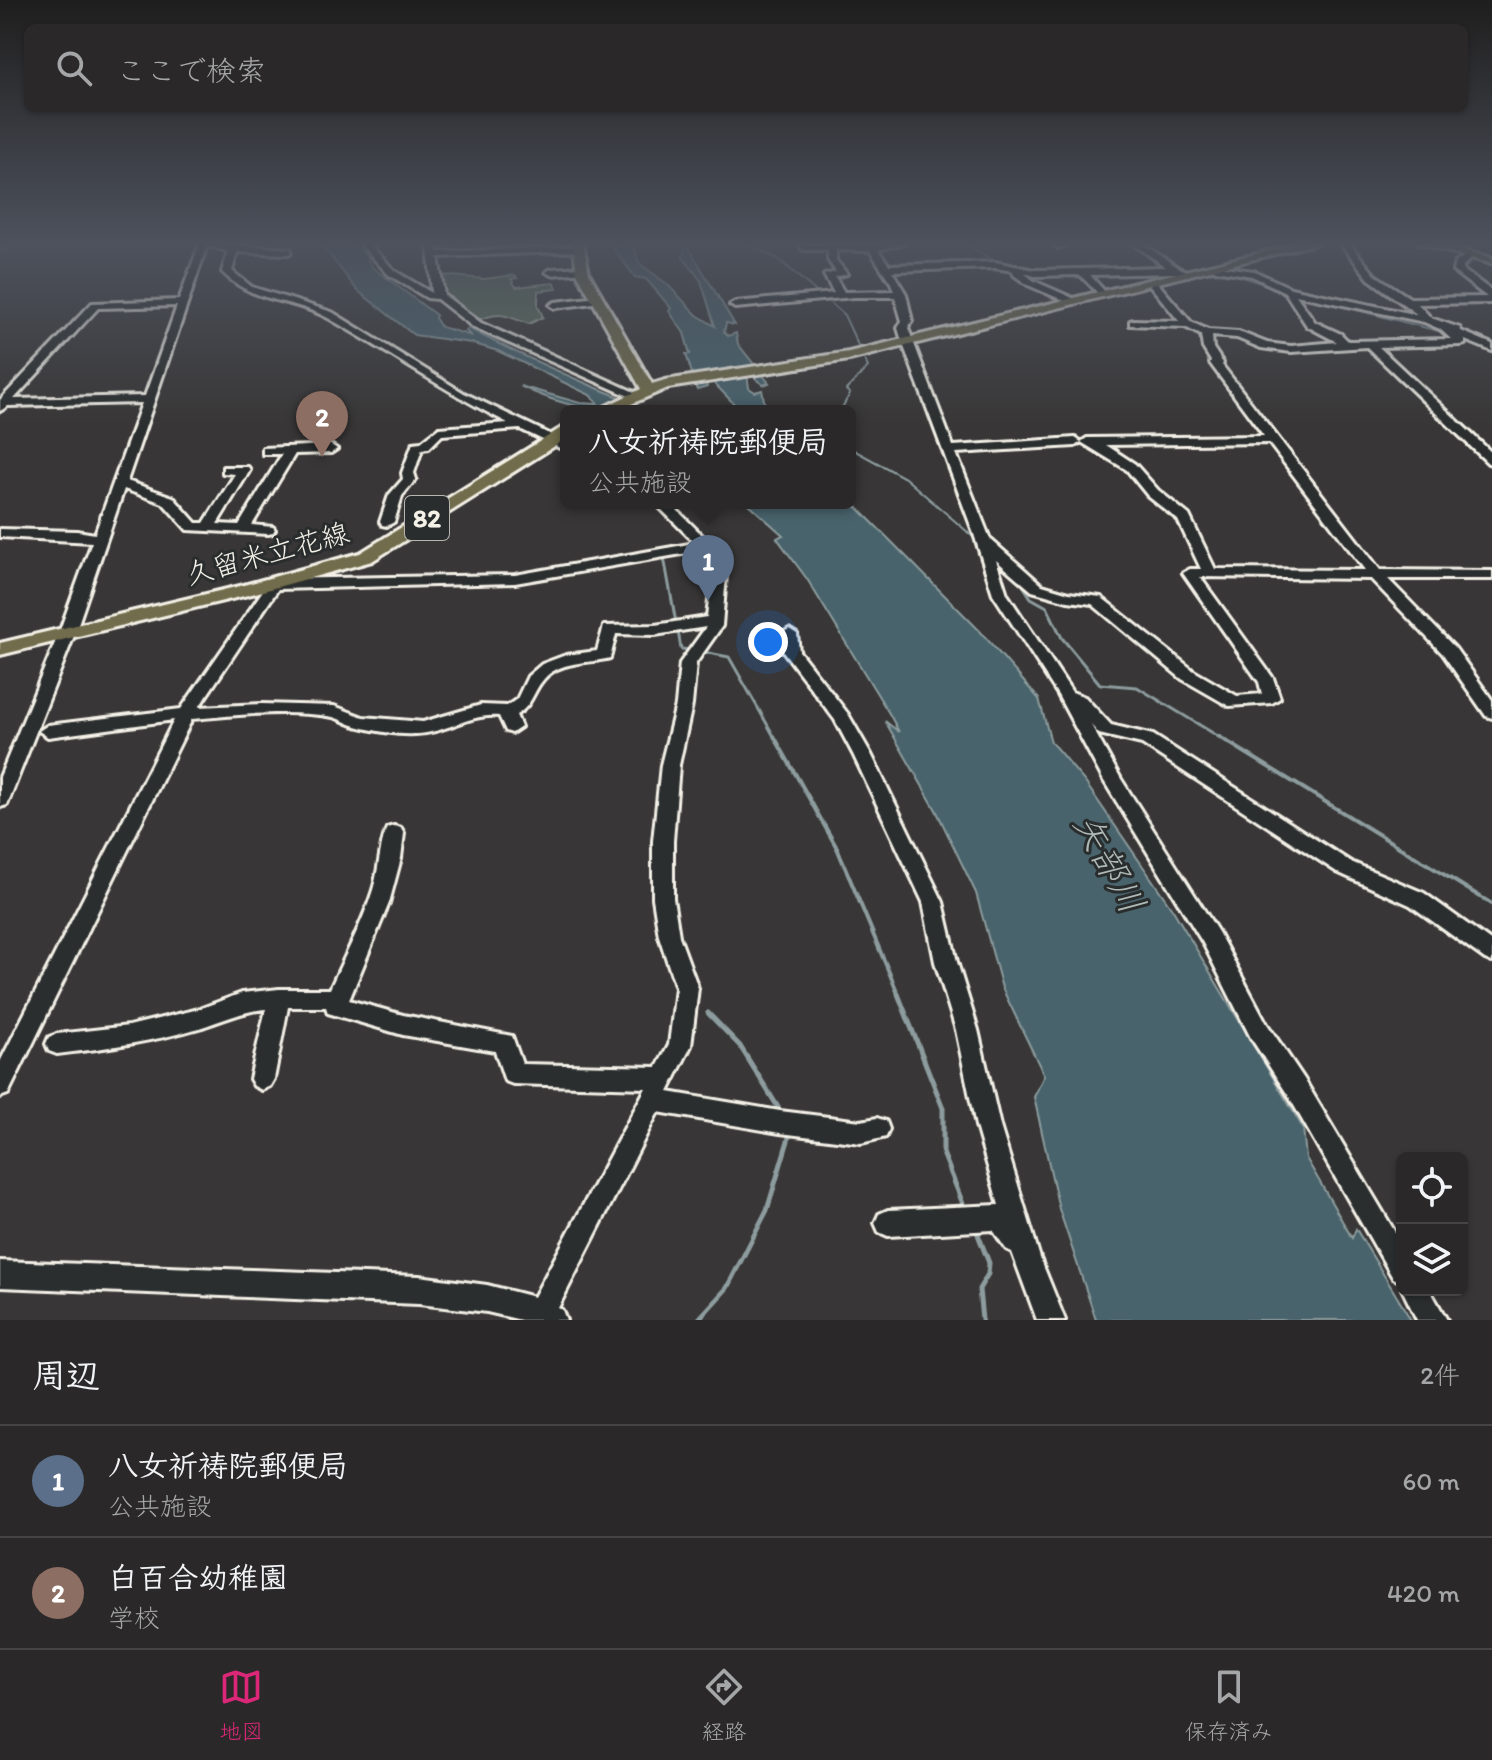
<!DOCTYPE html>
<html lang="ja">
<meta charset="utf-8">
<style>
:root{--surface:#2a2828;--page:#323030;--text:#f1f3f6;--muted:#a5a6a8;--line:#464445;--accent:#db2777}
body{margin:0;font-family:Itim,"Klee One",sans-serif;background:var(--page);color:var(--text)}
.controls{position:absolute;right:24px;bottom:24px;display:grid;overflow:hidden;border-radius:12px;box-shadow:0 2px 6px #0004}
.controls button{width:72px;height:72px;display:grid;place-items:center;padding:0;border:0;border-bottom:2px solid var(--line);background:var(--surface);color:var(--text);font:40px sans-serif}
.you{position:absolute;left:768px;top:642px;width:28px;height:28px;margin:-20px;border:6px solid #fff;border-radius:50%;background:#1a73e8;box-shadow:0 0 0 12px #1a73e833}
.badge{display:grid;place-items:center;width:52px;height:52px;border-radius:50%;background:var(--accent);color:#fff;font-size:26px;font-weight:700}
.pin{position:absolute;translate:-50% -66px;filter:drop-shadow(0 2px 4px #0008)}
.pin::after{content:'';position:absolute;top:42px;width:28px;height:24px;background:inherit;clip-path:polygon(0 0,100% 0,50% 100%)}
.popup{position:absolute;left:560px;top:405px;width:296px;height:104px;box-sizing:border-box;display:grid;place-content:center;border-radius:12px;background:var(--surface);filter:drop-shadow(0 2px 6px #0005);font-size:26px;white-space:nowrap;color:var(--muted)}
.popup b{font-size:30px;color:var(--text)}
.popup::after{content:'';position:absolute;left:50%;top:100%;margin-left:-16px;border:16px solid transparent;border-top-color:var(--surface)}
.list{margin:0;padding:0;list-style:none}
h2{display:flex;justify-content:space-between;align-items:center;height:104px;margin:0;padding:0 32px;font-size:34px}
h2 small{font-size:26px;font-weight:400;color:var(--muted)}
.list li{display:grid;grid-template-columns:52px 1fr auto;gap:24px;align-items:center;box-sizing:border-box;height:112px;padding:0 32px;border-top:2px solid var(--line)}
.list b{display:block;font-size:30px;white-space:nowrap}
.list p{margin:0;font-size:26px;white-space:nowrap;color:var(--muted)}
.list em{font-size:26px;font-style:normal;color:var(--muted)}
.icon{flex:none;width:44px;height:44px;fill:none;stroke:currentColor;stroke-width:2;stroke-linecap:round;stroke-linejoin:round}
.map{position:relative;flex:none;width:1492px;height:1320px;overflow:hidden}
.search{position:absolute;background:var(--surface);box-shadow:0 2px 6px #0004;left:24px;right:24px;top:24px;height:88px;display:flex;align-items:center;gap:20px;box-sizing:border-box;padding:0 28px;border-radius:12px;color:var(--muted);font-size:30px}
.sheet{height:328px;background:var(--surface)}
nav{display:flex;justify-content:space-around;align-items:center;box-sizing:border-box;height:112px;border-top:2px solid var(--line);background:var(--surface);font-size:22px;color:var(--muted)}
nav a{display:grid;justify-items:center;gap:4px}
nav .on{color:var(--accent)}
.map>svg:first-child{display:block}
.green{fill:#5b705c;stroke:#a8b0a2;stroke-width:2}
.water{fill:#48646c;stroke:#8d9c9e;stroke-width:2}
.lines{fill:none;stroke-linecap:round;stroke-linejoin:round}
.stream-far3{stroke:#8d9c9e;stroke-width:2}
.stream-far2{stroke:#8d9c9e;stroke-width:3}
.stream-far1{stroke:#8d9c9e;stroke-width:4}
.stream{stroke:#8d9c9e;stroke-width:5}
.minor-casing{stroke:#f4f1e8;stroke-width:6}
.major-casing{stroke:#f4f1e8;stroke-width:6}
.minor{fill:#2a2d2e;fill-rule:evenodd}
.major{fill:#716c4b;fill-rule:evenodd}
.labels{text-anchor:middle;stroke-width:6;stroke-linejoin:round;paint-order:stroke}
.shield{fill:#2a2d2e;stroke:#b7b6b0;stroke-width:2}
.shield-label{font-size:26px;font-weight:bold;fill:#f4f1e8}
.street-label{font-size:28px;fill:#f4f1e8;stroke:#2a2d2e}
.near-water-label{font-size:36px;font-style:italic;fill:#afb9b6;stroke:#2a2d2e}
</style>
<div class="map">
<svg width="1492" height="1320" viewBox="0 0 1492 1320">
<rect width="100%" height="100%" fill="#383636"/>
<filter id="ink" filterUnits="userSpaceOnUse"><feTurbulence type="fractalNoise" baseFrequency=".0125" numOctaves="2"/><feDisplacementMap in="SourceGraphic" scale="16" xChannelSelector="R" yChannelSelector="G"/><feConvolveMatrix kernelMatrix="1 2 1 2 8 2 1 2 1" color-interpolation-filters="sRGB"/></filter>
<g filter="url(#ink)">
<path class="green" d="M442 275 484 279 515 275 517 278 511 279 516 287 555 283 557 289 538 291V306L543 317 529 324C503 315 502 311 478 320L444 294Z"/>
<path class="water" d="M320 243H345L365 254 372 267 436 315 435 318 441 327 472 336 466 331 468 328C509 350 548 367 590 385 609 394 631 399 645 411 595 411 565 408 520 386L580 403 598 404 590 395 498 351 471 343 414 335 357 290Z
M617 243 633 244 639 263 667 284 697 315 715 326 701 281 683 257 685 249 689 248 735 325 726 323 724 332 728 336 736 333 738 344 769 383 763 385 751 374 747 375 749 388 755 392 762 390 766 411H741L711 380H705L707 387 697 390 686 354H690L684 333 669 311 671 308 646 279 635 277 614 249 618 247Z
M747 503H837L857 507 980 631 1039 699 1051 742 1085 782 1173 910 1303 1128 1306 1158 1352 1238 1356 1229 1411 1320H1096L1059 1209 1034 1097 1044 1075 1002 988 976 893 936 810 885 721 899 732 890 715 807 579 777 538 783 535Z"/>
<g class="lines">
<path class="stream-far3" d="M745 243 778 259 820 295
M965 243 995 262
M0 252 15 243
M1463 271 1473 260
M1202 272 1236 275 1287 292
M1306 297 1446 333
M826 299 844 315 868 367 846 390 850 394 840 411
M850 448 905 478 970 534"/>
<path class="stream-far2" d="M968 532 978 541
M664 557 676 623
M1018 578 1031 598 1047 607 1062 638 1100 684 1137 687 1221 738
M678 631 681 649 691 650
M703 652 729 657 775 738"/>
<path class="stream-far1" d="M774 736 837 848 899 996
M1218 736 1492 904"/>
<path class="stream" d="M898 994 943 1108V1153L965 1209
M708 1013 740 1046 781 1112
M976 1229 989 1263 988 1274 979 1289 982 1320
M698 1320 727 1288 767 1210 790 1134"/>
<defs>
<path id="minor" d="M200 243 291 249V253L288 254 237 252 232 271 252 287 332 312 464 393 566 442V451L520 429 442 435 429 448 422 449 414 473 416 479 402 496 394 522 387 526 382 525 380 522 389 495 403 479 402 473 413 443 421 442 439 428 508 423C444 391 389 352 328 318 292 298 254 304 222 272L228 251 207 246 127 481 173 497 196 523H204L235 474 223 473V467H248L250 470 217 524 239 525 282 454H263V448L331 445 337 449 331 453 295 454 252 525 273 527 275 530 273 533 268 534 187 530 163 503 124 489 75 633 9 800 7 805 0 807V777L59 633 92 542 0 537V529L77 531 95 534 142 403 8 406 0 411V400L92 303 179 300ZM177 306 145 396 14 399 98 308Z
M359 243H368L395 271 432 293 428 243H436L438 252 582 246V250L579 251 438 257 444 295 481 323 641 395 631 397 473 327 437 299 427 298 389 275Z
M887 243H905L878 250 889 265 995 262 1035 270 1166 267 1132 243H1142L1179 268 1193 273 1188 276 1176 273 1090 275 1107 294 1102 297 1080 275 1035 276 1024 273 1034 281 1075 299V303L1072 304 1028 285 1014 275 1013 271 995 268 892 271 906 294 912 321 908 328 953 446 1075 438 1081 442 1087 438 1264 436 1210 363 1211 361 1203 348 1201 335 1185 327 1130 325V321L1134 320 1179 321 1149 284V280H1155L1191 322 1208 330 1239 332 1267 343 1291 346 1337 342 1307 326 1285 292 1252 276 1210 269V265L1254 271 1291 288 1418 315 1369 279 1340 243H1349L1375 275 1410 298 1487 297 1453 271 1455 263 1469 253 1473 256 1463 266V270L1492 291V303L1418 304 1431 318 1460 328 1461 331 1492 344V351L1465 340V344L1461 345 1379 347 1492 453V464L1488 463 1367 347 1291 352 1261 348 1237 338 1212 336 1213 348 1223 363 1222 365 1380 570 1492 571V579H1388L1455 648 1492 700V718L1486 716 1443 654 1371 579 1200 577 1273 678 1280 698 1272 703 1229 706 1182 679 1092 604 1068 601 1032 591 996 560 1007 594 1072 692 1085 697 1111 725 1153 735 1351 862 1424 893 1492 942V962L1485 959 1410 905 1337 872 1142 744 1099 734 1091 725 1121 779 1218 932 1267 1024 1304 1079 1402 1244V1282L1393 1278 1288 1095 1251 1038 1203 943 1104 781 1058 695 993 594 974 534 902 341 898 328 902 321 895 297H854L735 308 730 305 735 302 834 293 824 275 836 272 828 260V250H804L801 249V245H873ZM836 250 870 251 891 283 894 291 844 292 835 277 847 274 836 260ZM1296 295 1424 322 1440 329 1451 339 1348 341 1341 334 1315 322ZM1081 442 1127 470 1148 496 1178 520 1201 569H1190L1183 573 1259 682 1262 694 1237 696 1194 671 1101 597 1069 593 1042 585 990 539 956 453 1075 446ZM1269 443 1365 570 1215 569 1189 515 1158 490 1135 464 1106 445Z
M1056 243H1073L1058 248 1054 245Z
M582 267 585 268V272L551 275 546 272 551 269Z
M598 297 603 300 601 302 555 308 550 305 555 302Z
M655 503H670L707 540 726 574 722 626 696 663 692 705 679 765 673 841V898L679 936 698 988 691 1046 668 1092 780 1111 861 1121 877 1118 886 1121 889 1129 886 1137 861 1143 780 1133 658 1112 558 1308 562 1310 566 1320H521L487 1312 419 1304 0 1287V1261L419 1276 487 1285 534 1297 646 1088 513 1084 505 1081 495 1051 403 1035 328 1013 326 1007H288L274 1079 270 1086 262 1090 254 1086 250 1079 266 1009C242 1011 222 1021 199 1028 152 1042 106 1048 57 1054L49 1051 46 1044 49 1037 57 1034 129 1026 199 1009 242 993 279 989H330C345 955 362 925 373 890 379 872 380 842 387 828L394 826 401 828 404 833 401 858 389 903 349 1000 403 1015 512 1036 522 1064 657 1067 669 1045 676 988 659 936 653 898V841L661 765 676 705 680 663 706 627 655 635 616 634 610 658C588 664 559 660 543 680 532 693 532 706 516 715L521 727 512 733 506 731 499 716C470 713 446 733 416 734 397 735 375 731 356 726 348 724 341 719 333 717 288 709 237 715 192 719L8 1094 0 1097V1062L174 720 48 737 39 731 48 725 181 709 271 579 515 575 695 543ZM699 551 712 574 707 617 655 625 604 626 597 651 566 655 542 664 528 676 517 699 507 706 481 705 423 722 363 717 334 706 262 704 199 707 278 589 515 583Z
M789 629 797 634 799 651 848 714 871 754 943 902 957 962 978 1030 1000 1126 1040 1258 1065 1320H1037L1012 1252 1006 1249 993 1230 888 1236 879 1232 875 1223 879 1214 888 1210 999 1205 976 1126 956 1030 935 962 923 902 853 754 835 720 783 651 781 634Z
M1402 1289 1430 1290 1447 1320H1417Z"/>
<path id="major" d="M573 243H583L589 273 652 384 665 380 849 352 1301 243H1319L849 360 668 388 615 411H596L641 389 577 273Z
M1418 243H1435L1492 258V264Z
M566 425V437L558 444 372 561 252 594 0 655V643L240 586 360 553Z"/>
</defs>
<use href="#minor" class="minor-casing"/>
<use href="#major" class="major-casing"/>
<use href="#minor" class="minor"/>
<use href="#major" class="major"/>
</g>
</g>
<linearGradient id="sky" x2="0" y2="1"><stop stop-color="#1f1e1e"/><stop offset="0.57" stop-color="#4d525d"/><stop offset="1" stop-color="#4d525d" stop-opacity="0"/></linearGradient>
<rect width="1492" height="428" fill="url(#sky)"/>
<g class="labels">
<rect class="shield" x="405" y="496" width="44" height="44" rx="6"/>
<g class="shield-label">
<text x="427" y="527">82</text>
</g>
<g class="street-label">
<text transform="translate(267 553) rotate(-15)" y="10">久留米立花線</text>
</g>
<g class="near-water-label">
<text transform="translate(1110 863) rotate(61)" y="13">矢部川</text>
</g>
</g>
</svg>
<div class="controls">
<button><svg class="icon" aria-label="locate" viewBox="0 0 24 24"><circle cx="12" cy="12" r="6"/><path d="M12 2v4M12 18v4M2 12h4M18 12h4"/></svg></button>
<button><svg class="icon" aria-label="layers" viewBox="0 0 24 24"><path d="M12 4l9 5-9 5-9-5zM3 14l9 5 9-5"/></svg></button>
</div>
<div class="you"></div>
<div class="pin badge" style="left:708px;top:601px;background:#5c6f8a">1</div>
<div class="popup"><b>八女祈祷院郵便局</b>公共施設</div>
<div class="pin badge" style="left:322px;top:457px;background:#8d6e63">2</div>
<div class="search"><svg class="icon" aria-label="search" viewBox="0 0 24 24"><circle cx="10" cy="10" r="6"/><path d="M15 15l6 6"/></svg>ここで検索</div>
</div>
<section class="sheet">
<h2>周辺<small>2件</small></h2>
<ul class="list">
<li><span class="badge" style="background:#5c6f8a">1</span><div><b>八女祈祷院郵便局</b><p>公共施設</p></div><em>60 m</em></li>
<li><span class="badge" style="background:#8d6e63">2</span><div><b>白百合幼稚園</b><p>学校</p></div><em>420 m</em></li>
</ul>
</section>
<nav>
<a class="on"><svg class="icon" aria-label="map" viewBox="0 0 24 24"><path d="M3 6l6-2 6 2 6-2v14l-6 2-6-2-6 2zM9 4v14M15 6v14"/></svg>地図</a>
<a><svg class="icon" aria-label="directions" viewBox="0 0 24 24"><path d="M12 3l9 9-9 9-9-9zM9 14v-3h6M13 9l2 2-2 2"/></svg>経路</a>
<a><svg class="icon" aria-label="saved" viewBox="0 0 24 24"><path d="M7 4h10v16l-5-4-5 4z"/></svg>保存済み</a>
</nav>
